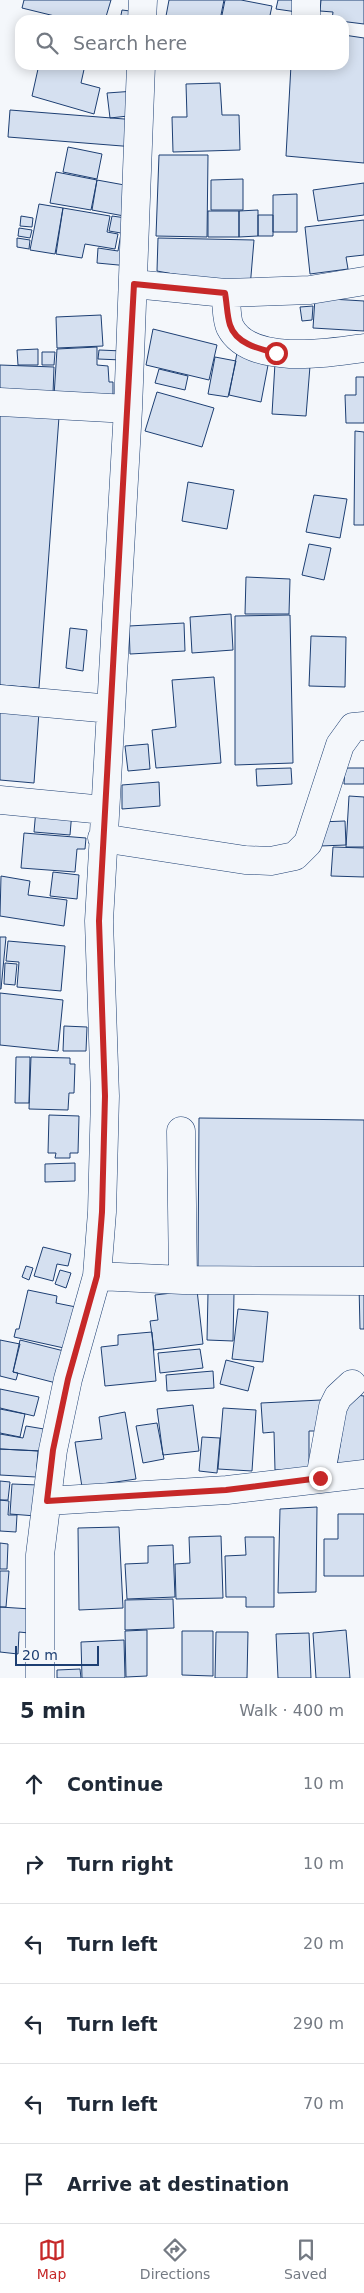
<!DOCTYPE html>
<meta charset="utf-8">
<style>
:root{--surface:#fff;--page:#f6f6f7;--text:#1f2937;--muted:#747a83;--line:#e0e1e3;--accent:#c62828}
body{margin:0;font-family:"DejaVu Sans",sans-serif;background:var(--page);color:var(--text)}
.scale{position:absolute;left:15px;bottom:12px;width:84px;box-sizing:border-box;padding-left:5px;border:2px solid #1d3f73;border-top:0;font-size:14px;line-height:18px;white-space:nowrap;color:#1d3f73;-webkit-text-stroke:4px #f4f7fb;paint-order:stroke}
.stop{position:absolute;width:15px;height:15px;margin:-11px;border:4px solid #c62828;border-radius:50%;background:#fff}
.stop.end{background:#c62828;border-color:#fff;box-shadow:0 1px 5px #0008}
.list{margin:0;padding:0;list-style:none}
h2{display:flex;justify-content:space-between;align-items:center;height:65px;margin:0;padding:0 20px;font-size:21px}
h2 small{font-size:16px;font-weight:400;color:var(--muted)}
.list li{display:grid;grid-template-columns:32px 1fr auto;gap:15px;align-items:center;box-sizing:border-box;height:80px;padding:0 20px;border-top:1px solid var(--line)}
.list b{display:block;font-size:19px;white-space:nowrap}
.list em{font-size:16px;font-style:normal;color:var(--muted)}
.icon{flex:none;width:28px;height:28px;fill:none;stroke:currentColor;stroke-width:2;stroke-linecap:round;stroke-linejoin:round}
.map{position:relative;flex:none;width:364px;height:1678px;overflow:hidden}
.search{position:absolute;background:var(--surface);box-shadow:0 2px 12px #0003;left:15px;right:15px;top:15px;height:55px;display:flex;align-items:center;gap:12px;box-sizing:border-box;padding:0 18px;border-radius:15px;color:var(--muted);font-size:19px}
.sheet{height:545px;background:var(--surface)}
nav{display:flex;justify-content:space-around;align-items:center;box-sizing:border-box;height:70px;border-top:1px solid var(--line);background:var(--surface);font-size:14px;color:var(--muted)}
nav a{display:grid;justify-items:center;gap:2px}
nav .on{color:var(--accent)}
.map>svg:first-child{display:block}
.building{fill:#d5e0f0;stroke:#1d3f73}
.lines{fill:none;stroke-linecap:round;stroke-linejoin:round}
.minor-casing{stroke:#1d3f73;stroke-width:29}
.minor{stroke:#f4f7fb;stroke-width:28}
.route{stroke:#c62828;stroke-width:6}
</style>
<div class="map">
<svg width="364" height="1678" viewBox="0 0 364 1678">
<rect width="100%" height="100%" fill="#f4f7fb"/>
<path class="building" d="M24 0H111L105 20H71L22 8Z
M169 0H224L220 20H186L166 16Z
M225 0H241L272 6 269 20H221Z
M278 0H298L297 12 276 9Z
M321 0H364V24L332 20 333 12 320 11Z
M122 10 138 12 136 20H120Z
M344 35 364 38V163L286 156 291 65H344Z
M21 65H85L81 83 100 88 94 114 32 96 38 69Z
M264 65H289V69Z
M220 83 222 115H239L240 150 173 152 172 117H187L186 84Z
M135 91 137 115 110 118 107 93Z
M10 110 137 120 135 147 8 137Z
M68 147 102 154 97 179 63 172Z
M159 155H208L207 237 156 236Z
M56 172 97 180 91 210 50 203Z
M243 179V210H211V180Z
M97 180 130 186 124 216 92 210Z
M364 183V215L318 221 313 190Z
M297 194V232H273V195Z
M39 204 63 208 55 254 30 250Z
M63 208 110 216 107 232 118 234 115 249 85 244 82 258 56 254Z
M258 210V236L239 237V211Z
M208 211H239V237H208Z
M258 215H273V236H258Z
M21 216 33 218 32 227 20 226Z
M112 216 133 219 129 266 97 263 98 248 118 251 121 233 109 231Z
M364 220V255L346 257 348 269 310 274 305 227Z
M19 228 32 230 30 238 18 236Z
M17 238 30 240 29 249 17 247Z
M158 238 254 240 250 288 157 271Z
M315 298 364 301V331L313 328Z
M313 306 312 320 302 321 300 307Z
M101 315 103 346 57 348 56 317Z
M153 329 217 345 209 380 146 365Z
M97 347V365L108 366 109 382H113V399L54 396 57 349Z
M38 349V365H18L17 350Z
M99 350 123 351 122 360 98 359Z
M42 352H55L54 365H42Z
M237 353 269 360 261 402 229 395Z
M215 357 236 361 228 397 208 394Z
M275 363 310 366 306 416 272 414Z
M0 365 54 367 53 394 0 392Z
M159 369 188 376 185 390 155 383Z
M356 377H364V423H346L345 395H356Z
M157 392 214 408 202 447 145 431Z
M0 413 59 417 39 688 0 685Z
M355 431 364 432V525H354Z
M188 482 234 490 227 529 182 521Z
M314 495 347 499 340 538 306 532Z
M309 544 331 548 324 580 302 575Z
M246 577 290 579 289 614H245Z
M231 614 233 650 192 653 190 617Z
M290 615 293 763 235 765V616Z
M184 623 185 651 130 654 129 626Z
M70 628 87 630 83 671 66 668Z
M311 636 346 637 345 687 309 686Z
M214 677 221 763 156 768 152 730 176 727 172 680Z
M0 709 39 712 34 783 0 780Z
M148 744 150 769 128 771 125 746Z
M291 768 292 784 257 786 256 769Z
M345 768H364V784H344Z
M159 782 160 806 122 809V785Z
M349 796 364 797V847H346Z
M36 809 72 811 70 835 34 832Z
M345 821 346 845 320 846 319 822Z
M24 833 86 838 85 849H77L75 872 21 868Z
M333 847 364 848V877L331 876Z
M53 872 79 875 77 899 50 896Z
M1 876 30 881 28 895 67 900 64 926 0 916Z
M0 937H6L1 989H0Z
M8 941 65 946 61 991 17 987 19 962 6 961Z
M5 963 17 964 15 985 4 984Z
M0 993 63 1000 58 1051 0 1045Z
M64 1026 87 1027 86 1051H63Z
M16 1057H30L29 1103H15Z
M31 1057 70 1058V1064H75L74 1093H69L68 1110 29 1109Z
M49 1115 79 1116 78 1153H70V1158H55L56 1153H48Z
M199 1118 364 1120V1269L198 1267Z
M75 1163V1181L45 1182V1164Z
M43 1247 71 1254 68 1266 57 1264 53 1281 34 1276Z
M26 1266 33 1268 29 1280 22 1277Z
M60 1270 71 1273 66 1288 55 1284Z
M359 1285H364V1329H360Z
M28 1290 57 1296 56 1303 76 1307 73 1350 14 1337 16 1329H19Z
M197 1290 203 1344 154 1350 150 1321 158 1320 155 1295Z
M208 1293H234L233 1341 207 1340Z
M238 1309 268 1312 263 1362 232 1359Z
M152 1332 156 1381 105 1386 101 1347 118 1345V1335Z
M0 1340 20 1344 13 1372 18 1373 16 1380 0 1376Z
M20 1340 68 1352 60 1384 13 1372Z
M200 1349 203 1368 160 1373 158 1353Z
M226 1360 254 1367 248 1391 220 1384Z
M213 1371 214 1388 167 1391 166 1375Z
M0 1389 39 1397 34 1416 0 1408Z
M348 1394 364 1396V1470L337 1465Z
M321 1400V1431H309V1470H275L274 1432 263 1433 261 1403Z
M193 1405 199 1451 163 1455 157 1409Z
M223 1408 256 1410 252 1471 218 1469Z
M0 1409 25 1414 20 1437 0 1433Z
M125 1412 136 1479 82 1487 75 1442 102 1439 99 1417Z
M157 1423 164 1459 143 1463 136 1426Z
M26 1426 44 1429 42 1451 0 1449V1434L23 1438Z
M202 1437 220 1438 217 1473 199 1471Z
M0 1449 38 1451 36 1477 0 1475Z
M0 1481 10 1482 8 1500H0Z
M12 1484 38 1485 36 1516 10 1514Z
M0 1500 9 1501 8 1515H17L16 1532 0 1531Z
M317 1507 316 1592 278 1593 280 1509Z
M338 1514H364V1576H324V1539H338Z
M119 1527 123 1608 79 1610 78 1528Z
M221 1536 223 1598 176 1599 175 1564 190 1563 189 1537Z
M245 1537H274V1607H246V1597H226L225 1556 246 1555Z
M0 1543 8 1544 7 1569H0Z
M173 1545 175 1597 127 1599 125 1564 148 1563V1546Z
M0 1571H9L6 1607H0Z
M173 1599 174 1628 125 1630V1600Z
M0 1607 31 1609 29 1633 19 1632 18 1654 0 1652Z
M147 1630V1676L126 1677 125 1631Z
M346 1630 350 1678H316L313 1633Z
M182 1631H213V1676L182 1675Z
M216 1632H248L247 1678H215Z
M309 1633 311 1678H278L276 1634Z
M124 1640 125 1678H82L81 1642Z
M80 1669 81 1678H57V1670Z"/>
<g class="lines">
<defs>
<path id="minor" d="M142 20 143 0
M306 20V0
M134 284 225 293 310 290 364 281
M225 293C227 303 226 319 230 327 250 366 330 353 364 348
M0 402 128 409
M0 699 111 709
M0 800 104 810
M102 838 245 860 271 861 295 856 308 843 340 745 353 727 364 726
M181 1131 183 1280
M97 1276 183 1280 364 1281
M320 1478 333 1407 338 1397 352 1384
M47 1501 227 1490 364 1474
M40 1678V1555L53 1450 68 1379 97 1276 102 1212 105 1096 99 921 128 409 141 65"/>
</defs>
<use href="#minor" class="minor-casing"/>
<use href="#minor" class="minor"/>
</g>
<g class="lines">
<path class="route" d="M276 353C260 349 236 344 230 325 227 316 227 304 225 293L134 284 99 921 105 1096 102 1212 97 1276 68 1379 53 1450 47 1501 226 1490 320 1478"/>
</g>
</svg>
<div class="scale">20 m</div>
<div class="stop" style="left:276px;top:353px"></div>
<div class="stop end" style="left:320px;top:1478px"></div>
<div class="search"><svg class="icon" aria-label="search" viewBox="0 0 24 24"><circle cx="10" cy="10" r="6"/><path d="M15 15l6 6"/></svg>Search here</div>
</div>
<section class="sheet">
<h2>5 min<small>Walk · 400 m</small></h2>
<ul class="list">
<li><svg class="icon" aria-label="ahead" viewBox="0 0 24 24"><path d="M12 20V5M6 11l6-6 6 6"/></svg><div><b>Continue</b></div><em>10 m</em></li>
<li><svg class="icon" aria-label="right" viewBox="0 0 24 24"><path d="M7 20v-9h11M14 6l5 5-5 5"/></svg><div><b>Turn right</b></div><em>10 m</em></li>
<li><svg class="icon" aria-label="left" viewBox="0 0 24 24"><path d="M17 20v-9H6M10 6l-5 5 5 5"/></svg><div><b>Turn left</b></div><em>20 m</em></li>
<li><svg class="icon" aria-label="left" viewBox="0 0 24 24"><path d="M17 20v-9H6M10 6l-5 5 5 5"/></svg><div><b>Turn left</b></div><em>290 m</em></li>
<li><svg class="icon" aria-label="left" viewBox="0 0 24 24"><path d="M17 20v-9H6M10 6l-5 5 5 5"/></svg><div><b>Turn left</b></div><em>70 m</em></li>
<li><svg class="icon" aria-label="arrive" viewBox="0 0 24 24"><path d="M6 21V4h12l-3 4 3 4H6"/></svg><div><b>Arrive at destination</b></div></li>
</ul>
</section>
<nav>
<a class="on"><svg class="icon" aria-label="map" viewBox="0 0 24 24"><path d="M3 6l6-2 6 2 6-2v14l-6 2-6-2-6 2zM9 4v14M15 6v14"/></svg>Map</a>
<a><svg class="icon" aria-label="directions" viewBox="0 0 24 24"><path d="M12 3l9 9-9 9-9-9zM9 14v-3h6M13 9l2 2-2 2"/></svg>Directions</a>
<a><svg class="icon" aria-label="saved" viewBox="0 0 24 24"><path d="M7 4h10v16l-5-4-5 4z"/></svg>Saved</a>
</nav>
